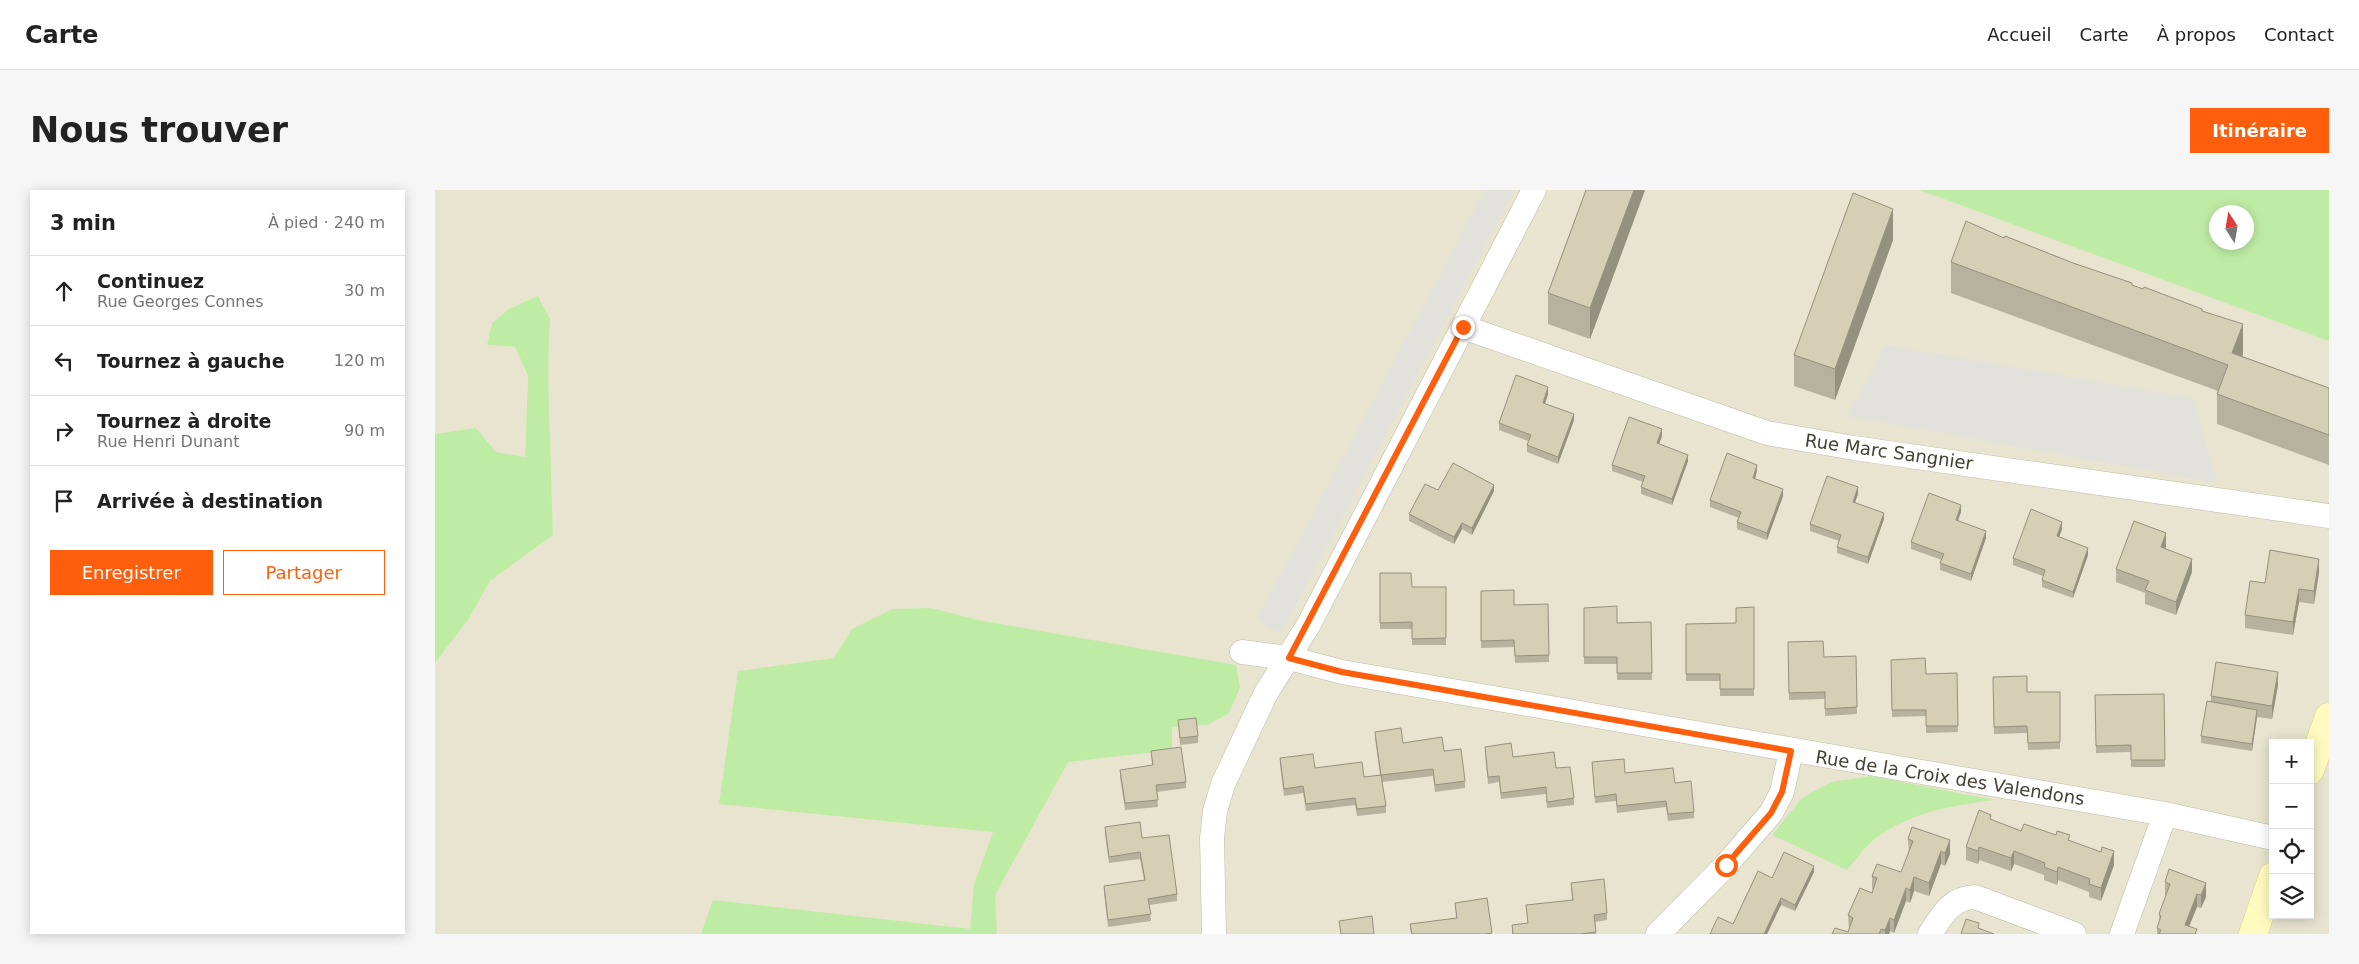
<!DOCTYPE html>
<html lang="fr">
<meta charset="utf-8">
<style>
:root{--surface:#fff;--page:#f6f6f6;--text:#222;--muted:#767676;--line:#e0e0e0;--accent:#ff5e0d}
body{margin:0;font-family:"DejaVu Sans",sans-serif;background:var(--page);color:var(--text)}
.controls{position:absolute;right:15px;bottom:15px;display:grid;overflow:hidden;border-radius:0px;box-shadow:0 2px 12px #0003}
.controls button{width:45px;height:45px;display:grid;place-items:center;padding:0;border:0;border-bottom:1px solid var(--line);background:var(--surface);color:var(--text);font:25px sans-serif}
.compass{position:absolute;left:1774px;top:15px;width:45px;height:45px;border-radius:50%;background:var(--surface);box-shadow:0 2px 12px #0003;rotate:349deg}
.stop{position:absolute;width:15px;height:15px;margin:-11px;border:4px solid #ff5e0d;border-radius:50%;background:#fff}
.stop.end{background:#ff5e0d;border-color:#fff;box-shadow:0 1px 5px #0008}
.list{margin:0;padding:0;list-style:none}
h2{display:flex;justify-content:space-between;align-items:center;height:65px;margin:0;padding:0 20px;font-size:21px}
h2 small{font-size:16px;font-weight:400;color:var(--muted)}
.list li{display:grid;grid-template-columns:32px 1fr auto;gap:15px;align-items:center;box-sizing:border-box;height:70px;padding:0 20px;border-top:1px solid var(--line)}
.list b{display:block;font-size:19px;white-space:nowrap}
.list p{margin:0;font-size:16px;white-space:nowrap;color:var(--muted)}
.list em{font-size:16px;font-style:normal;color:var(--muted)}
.actions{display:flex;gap:10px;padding:15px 20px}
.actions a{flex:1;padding:11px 0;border:1px solid var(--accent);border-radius:0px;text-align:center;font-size:18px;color:var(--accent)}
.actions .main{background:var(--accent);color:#fff}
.icon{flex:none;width:28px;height:28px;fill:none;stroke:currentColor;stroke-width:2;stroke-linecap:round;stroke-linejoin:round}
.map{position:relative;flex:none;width:1894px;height:744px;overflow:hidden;border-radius:0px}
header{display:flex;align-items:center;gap:30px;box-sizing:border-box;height:70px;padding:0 25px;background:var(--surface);border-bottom:1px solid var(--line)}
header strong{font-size:24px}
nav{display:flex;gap:28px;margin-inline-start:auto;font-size:18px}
.intro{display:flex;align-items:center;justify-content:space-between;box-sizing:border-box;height:120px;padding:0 30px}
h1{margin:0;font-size:35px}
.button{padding:12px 22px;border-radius:0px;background:var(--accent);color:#fff;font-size:18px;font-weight:700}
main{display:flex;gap:30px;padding:0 30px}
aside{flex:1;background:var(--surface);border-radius:0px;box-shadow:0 2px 12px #0003}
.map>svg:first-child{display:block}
.residential{fill:#e8e4cf;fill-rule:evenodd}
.green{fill:#bfeca5;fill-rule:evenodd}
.parking{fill:#e3e1db}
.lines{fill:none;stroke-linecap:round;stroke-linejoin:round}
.minor-casing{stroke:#bfbba4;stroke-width:25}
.secondary-casing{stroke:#d8d28c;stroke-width:29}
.minor{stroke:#fff;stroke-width:24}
.secondary{stroke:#fffbc0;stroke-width:28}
.wall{fill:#b7b29d}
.shaded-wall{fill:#95917f}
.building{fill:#d5cfb6;stroke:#95917f}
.route{stroke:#ff5e0d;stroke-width:6}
.labels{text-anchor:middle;stroke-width:4.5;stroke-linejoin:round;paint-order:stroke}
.street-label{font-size:18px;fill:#454132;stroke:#fff}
</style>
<header>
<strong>Carte</strong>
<nav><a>Accueil</a><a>Carte</a><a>À propos</a><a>Contact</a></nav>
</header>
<div class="intro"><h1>Nous trouver</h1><a class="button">Itinéraire</a></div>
<main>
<aside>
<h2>3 min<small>À pied · 240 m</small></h2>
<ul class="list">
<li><svg class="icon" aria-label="ahead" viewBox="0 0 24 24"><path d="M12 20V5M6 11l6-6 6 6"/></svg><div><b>Continuez</b><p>Rue Georges Connes</p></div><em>30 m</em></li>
<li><svg class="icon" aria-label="left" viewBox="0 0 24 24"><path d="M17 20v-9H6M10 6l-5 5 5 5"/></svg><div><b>Tournez à gauche</b></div><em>120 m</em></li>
<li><svg class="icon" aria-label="right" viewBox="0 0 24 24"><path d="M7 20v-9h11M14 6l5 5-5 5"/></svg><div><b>Tournez à droite</b><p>Rue Henri Dunant</p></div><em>90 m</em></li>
<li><svg class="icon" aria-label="arrive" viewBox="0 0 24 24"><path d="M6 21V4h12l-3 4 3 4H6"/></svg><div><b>Arrivée à destination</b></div></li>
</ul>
<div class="actions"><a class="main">Enregistrer</a><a>Partager</a></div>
</aside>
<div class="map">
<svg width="1894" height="744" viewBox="0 0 1894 744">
<rect width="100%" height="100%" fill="#f3f1e2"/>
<path class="residential" d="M0 0H1894V744H0V473L35 427 55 391 118 345 113 180 115 129 53 155 80 157 93 186 90 268 61 262 41 238 0 245ZM1782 22H1812V52H1782ZM1838 553H1875V725H1838Z"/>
<path class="green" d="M1484 0H1894V151L1501 6ZM1782 22H1812V52H1782Z
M103 106 115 129 113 180 118 345 55 391 35 427 0 473V244L41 238 61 262 90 267 93 186 80 157 52 155 57 133 74 119Z
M496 418 543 430 801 475 805 498 793 524 772 535 737 537V560L633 572 560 705 562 744H266L278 710 535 739 539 694 558 642 284 614 303 481 399 468 417 439 457 419Z
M1436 586 1559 610C1516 616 1476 622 1441 648 1430 656 1421 670 1412 680L1337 645 1367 608 1396 592Z"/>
<path class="parking" d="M1050 0H1080L846 443 837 439 822 429Z
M1451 155 1758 208 1782 293 1412 226Z"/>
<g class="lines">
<defs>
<path id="minor" d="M1028 137 1332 243 1419 258 1894 326
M807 462 854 468 907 482 1730 624 1838 648
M779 744 777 648 780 621 788 594 831 503 874 434 1099 0
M1223 744 1291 675 1336 623 1347 602 1356 561
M1495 744C1507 725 1516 708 1540 707L1639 744
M1687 744 1730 624"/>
<path id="secondary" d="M1875 580 1894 527
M1818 744 1838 686"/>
</defs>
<use href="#minor" class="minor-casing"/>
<use href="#secondary" class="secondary-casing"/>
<use href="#minor" class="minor"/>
<use href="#secondary" class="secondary"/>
</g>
<path class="wall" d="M1151 0H1210L1155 149 1113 134V103Z
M1458 50 1400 210 1359 196V165Z
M1516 72 1638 73 1767 121 1808 164 1807 166 1894 198V275L1782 234V204L1783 201 1516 103Z
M1113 204 1110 214 1139 230 1123 274 1092 262V255L1093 251 1064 240V233Z
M1227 246 1224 254 1253 271 1237 315 1206 304V297L1208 292 1177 281V275Z
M1322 281 1320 289 1348 306 1332 350 1302 339V332L1304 328 1275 317V310Z
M1003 300 1059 301 1037 345 1027 339 1019 354 974 331V324Z
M1423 304 1420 312 1449 329 1433 374 1402 363V357L1404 351 1375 341V334Z
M1526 322 1523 330 1551 348 1536 391 1505 380V373L1507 370 1476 359V352Z
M1627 339 1624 347 1653 365 1638 408 1607 397V390L1608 386 1578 375V368Z
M1731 356 1730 359 1757 382 1741 425 1710 414V403L1681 392V379Z
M1884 382 1879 414 1864 412 1858 445 1810 438V425L1830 393Z
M945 383 977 397H1011V455H977V439H945Z
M1046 401 1079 415 1113 414 1114 472 1080 473 1079 457 1046 458Z
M1319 417V506H1285V491H1251V434L1301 433Z
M1149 418 1182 433 1216 432 1217 490H1182V474H1149Z
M1353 452 1389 467 1421 466 1422 524 1390 526V509L1354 510Z
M1456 470 1491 484 1522 483 1523 542 1491 543V526L1457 527Z
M1558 487 1592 502H1625V559L1593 560 1592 543 1559 544Z
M1843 495 1837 529 1822 527 1817 561 1766 553V546L1776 512V506Z
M1729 504 1730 577H1696V562L1661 563 1660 505Z
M743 530 763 546V553L745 555Z
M940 542 968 553 1009 561 1030 591V598L1000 602 998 586 947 592 951 616V623L922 626 920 615 871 621 868 603 849 606 845 575V568L880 578 929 587 945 585 940 549Z
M1050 557 1078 567 1121 578 1139 608V615L1112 618 1111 604 1066 609 1064 592 1053 594 1050 564Z
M716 561 751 592V598L722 602 723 617 690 620 685 587V580L717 575Z
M1157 572 1190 583 1240 593 1259 622V628L1233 631 1231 617 1182 623 1181 611 1160 613Z
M1556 630 1586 641 1635 651 1679 675 1666 711 1654 707V702L1623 690 1622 695 1609 690V685L1579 674 1576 681 1544 670 1543 674 1531 670V657Z
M670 637 707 648 742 704V711L714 715 716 731 673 737 669 703V696L709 690 705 669 674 673 670 644Z
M1473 649 1515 664 1510 676 1506 674 1494 706 1479 701 1475 713 1471 711 1459 743 1455 741 1454 744H1397L1413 742 1414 739 1413 725 1437 703 1438 699H1437V686L1466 682 1474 663Z
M1379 682 1360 721 1346 715 1332 744H1275L1298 734 1337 688Z
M1730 692 1771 707 1766 718 1762 717 1754 736 1762 744H1722V738L1724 733V724L1731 705H1730Z
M1136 693 1172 723V730L1160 732 1161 744H1077V735L1093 733 1091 715 1137 710Z
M1052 708 1057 744H976L975 734 1021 728 1020 713Z"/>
<path class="shaded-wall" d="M1199 0H1210L1155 149V118Z
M1458 19V50L1400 210V179Z
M1808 134V164L1797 193V163Z
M1113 197V204L1108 220V213Z
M1139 224V230L1123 274V267Z
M1227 239V246L1222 260V253Z
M1253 265V271L1237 315V309Z
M1322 275V281L1318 295V288Z
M1059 295V301L1037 345V338Z
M1423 297V304L1418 318V312Z
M1348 299V306L1332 350V343Z
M1526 315V322L1521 336V330Z
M1449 323V329L1433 374V367Z
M1627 332V339L1622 353V346Z
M1027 333V339L1019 354V347Z
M1551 341V348L1536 391V384Z
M1731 343V356L1726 370V357Z
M1653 358V365L1638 408V402Z
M1757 369V382L1741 425V412Z
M1884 369V382L1879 414V401Z
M1864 399V412L1858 445V432Z
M1843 482V495L1837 529V516Z
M1822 520V527L1817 561V554Z
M1515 650V664L1510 676V663Z
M1544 657V670L1543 674V661Z
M1506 661V674L1494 706V693Z
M1579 661V674L1576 681V668Z
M1679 661V675L1666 711V698Z
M1379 676V682L1360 721V715Z
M1623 677V690L1622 695V682Z
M1479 687V701L1475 713V700Z
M1771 693V707L1766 718V705Z
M1471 698V711L1459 743V730Z
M1762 704V717L1751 744 1750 735Z
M1346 708V715L1332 744H1329Z
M1455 728V741L1454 744H1450V740Z"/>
<path class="building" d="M1151 0H1199L1155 118 1113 103Z
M1418 3 1458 19 1400 179 1359 165Z
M1531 31 1569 48 1570 46 1638 73 1697 93V95L1708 99 1709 97 1767 119V121L1808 134 1797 163 1894 198V245L1782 204 1793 175 1516 72Z
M1081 185 1113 197 1108 213 1139 224 1123 267 1092 255 1096 245 1064 233Z
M1194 227 1227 239 1222 253 1253 265 1237 309 1206 297 1210 286 1177 275Z
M1292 263 1322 275 1318 288 1348 299 1332 343 1302 332 1306 322 1275 310Z
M1018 273 1059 295 1037 338 1027 333 1019 347 974 324 990 294 1003 300Z
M1392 286 1423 297 1418 312 1449 323 1433 367 1402 357 1406 345 1375 334Z
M1494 303 1526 315 1521 330 1551 341 1536 384 1505 373 1509 364 1476 352Z
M1596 319 1627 332 1622 346 1653 358 1638 402 1607 390 1610 380 1578 368Z
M1699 331 1731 343 1726 357 1757 369 1741 412 1710 400 1714 391 1681 379Z
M1835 360 1884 369 1879 401 1864 399 1858 432 1810 425 1815 391 1830 393Z
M945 383H976L977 397H1011V448L977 449V432L945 433Z
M1079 400V415L1113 414 1114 465 1080 466 1079 450 1046 451V401Z
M1182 416V433L1216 432 1217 483H1182V467H1149V418Z
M1319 417V499H1285V484H1251V434L1301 433V418Z
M1388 451 1389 467 1421 466 1422 517 1390 519V502L1354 503 1353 452Z
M1490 468 1491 484 1522 483 1523 536H1491V520H1457L1456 470Z
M1781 472 1843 482 1837 516 1776 506Z
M1592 486V502H1625V552L1593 553 1592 536 1559 537 1558 487Z
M1729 504 1730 570H1696V555L1661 556 1660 505Z
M1772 511 1822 520 1817 554 1766 546Z
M761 528 763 546 745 548 743 530Z
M966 538 968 553 1007 547 1009 561 1026 559 1030 591 1000 595 998 579 946 585 940 542Z
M1076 553 1078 567 1119 562 1121 578 1135 577 1139 608 1112 612 1111 597 1066 603 1064 586 1053 587 1050 557Z
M746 557 751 592 721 595 723 610 690 613 685 580 718 575 716 561Z
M878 564 880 578 927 572 929 587 946 585 951 616 922 619 920 608 871 614 868 596 849 599 845 568Z
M1189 569 1190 583 1238 578 1240 593 1256 591 1259 622 1233 624 1231 611 1182 616 1181 604 1160 607 1157 572Z
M1544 620 1556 625 1555 629 1586 641 1589 634 1621 645 1622 641 1635 645 1633 650 1666 662 1667 657 1679 661 1666 698 1654 694 1655 689 1623 677 1622 682 1609 677 1610 673 1579 661 1576 668 1544 657 1543 661 1531 657Z
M705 632 707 648 734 645 742 704 713 709 716 724 673 730 669 696 710 690 705 662 674 667 670 637Z
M1477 637 1515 650 1510 663 1506 661 1494 693 1479 687 1475 700 1471 698 1459 730 1455 728 1450 740 1446 739 1444 744H1397L1400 738 1413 742 1418 728 1413 725 1425 698 1437 703 1442 688 1437 686 1442 674 1466 682 1478 651 1473 649Z
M1349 662 1379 676 1360 715 1346 708 1329 744H1275L1283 727 1298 734 1323 681 1337 688Z
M1734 679 1771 693 1766 705 1762 704 1750 735 1762 739 1760 744H1724L1726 740 1722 738 1726 726 1724 724 1735 694 1730 692Z
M1169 689 1172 723 1159 725 1161 742 1145 744H1078L1077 735 1093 733 1091 715 1138 710 1136 693Z
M1052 708 1057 743 1050 744H977L975 734 1022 728 1020 713Z
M937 726 939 744H906L904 731Z
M1531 729 1544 733 1543 738 1559 744H1526Z"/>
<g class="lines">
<path class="route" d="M1028 137 854 468 907 482 1356 561 1347 602 1336 623 1291 675"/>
</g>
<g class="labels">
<g class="street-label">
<text transform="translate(1454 262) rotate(8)" y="6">Rue Marc Sangnier</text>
<text transform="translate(1515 588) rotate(9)" y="6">Rue de la Croix des Valendons</text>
</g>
</g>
</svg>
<div class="controls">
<button>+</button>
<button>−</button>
<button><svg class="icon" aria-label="locate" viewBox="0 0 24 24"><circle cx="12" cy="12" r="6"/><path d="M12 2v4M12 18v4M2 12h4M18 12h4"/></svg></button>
<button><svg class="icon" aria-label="layers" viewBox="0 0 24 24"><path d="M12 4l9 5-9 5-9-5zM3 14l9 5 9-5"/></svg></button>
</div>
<svg class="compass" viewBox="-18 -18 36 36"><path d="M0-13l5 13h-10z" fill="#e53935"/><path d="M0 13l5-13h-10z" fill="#767676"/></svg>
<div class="stop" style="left:1291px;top:675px"></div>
<div class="stop end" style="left:1028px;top:137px"></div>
</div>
</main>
